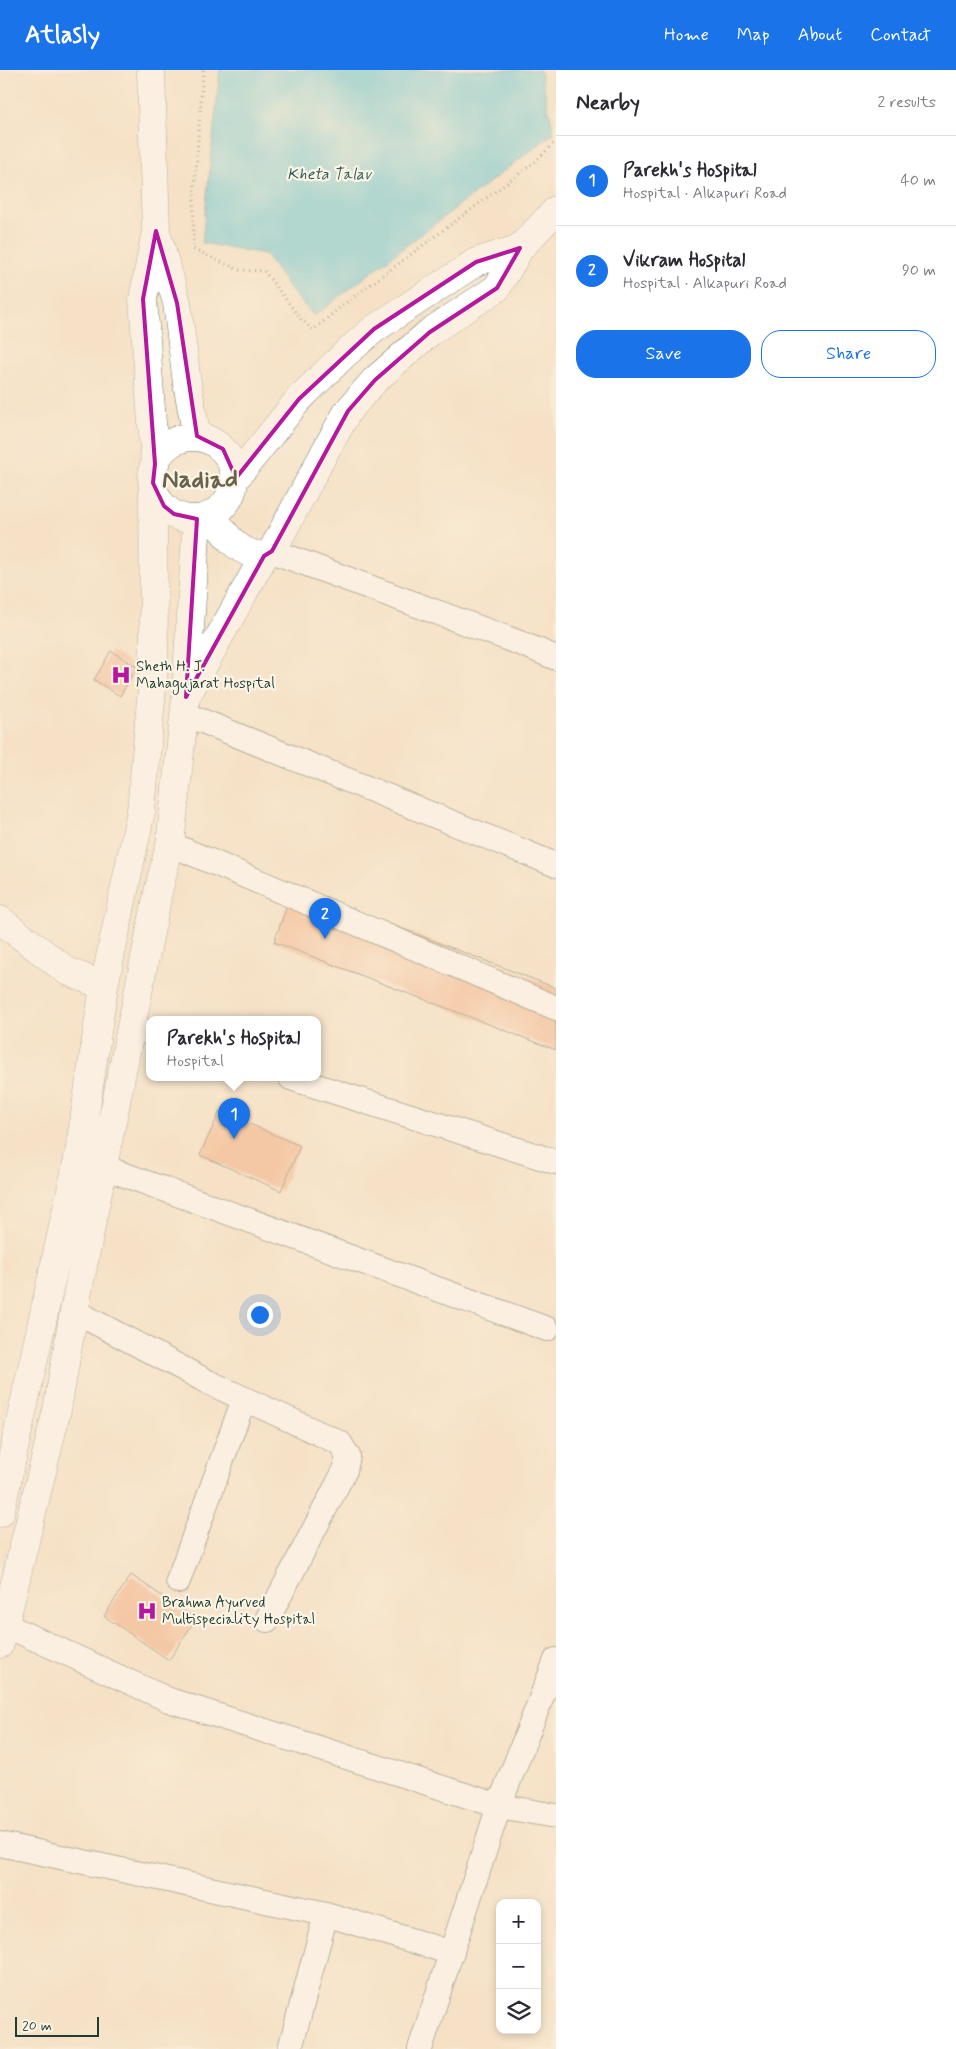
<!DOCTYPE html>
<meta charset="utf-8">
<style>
:root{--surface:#fff;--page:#f2f2f3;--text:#2b2b33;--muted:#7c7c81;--line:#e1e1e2;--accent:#1a73e8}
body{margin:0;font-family:Mynerve,sans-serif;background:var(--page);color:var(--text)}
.controls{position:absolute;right:15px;bottom:15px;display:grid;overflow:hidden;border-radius:10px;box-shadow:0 2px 8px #0003}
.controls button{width:45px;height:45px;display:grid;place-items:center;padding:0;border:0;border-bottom:1px solid var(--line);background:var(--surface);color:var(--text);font:25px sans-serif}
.scale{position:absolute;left:15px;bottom:12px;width:84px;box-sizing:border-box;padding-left:5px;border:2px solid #1f3d34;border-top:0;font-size:14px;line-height:18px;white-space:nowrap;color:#1f3d34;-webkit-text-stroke:4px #fcf5e5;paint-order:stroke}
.you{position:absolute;left:259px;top:1244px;width:18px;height:18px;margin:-12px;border:4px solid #fff;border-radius:50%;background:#1a73e8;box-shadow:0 0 0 8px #1a73e833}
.badge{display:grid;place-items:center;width:32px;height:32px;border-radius:50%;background:var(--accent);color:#fff;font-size:16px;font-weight:700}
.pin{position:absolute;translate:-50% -41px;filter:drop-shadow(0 1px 2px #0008)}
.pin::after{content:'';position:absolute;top:26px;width:18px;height:15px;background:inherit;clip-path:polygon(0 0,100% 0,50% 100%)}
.popup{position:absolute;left:146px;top:946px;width:175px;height:65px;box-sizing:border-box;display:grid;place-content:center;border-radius:10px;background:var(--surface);filter:drop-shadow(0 1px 4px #0005);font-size:16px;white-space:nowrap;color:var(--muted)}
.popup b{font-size:19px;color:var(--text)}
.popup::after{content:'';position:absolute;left:50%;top:100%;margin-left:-10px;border:10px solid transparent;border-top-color:var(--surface)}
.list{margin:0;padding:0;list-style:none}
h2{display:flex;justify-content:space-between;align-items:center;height:65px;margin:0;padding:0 20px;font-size:21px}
h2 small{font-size:16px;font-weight:400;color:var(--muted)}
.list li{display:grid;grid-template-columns:32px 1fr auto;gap:15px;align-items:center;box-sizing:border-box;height:90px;padding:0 20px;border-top:1px solid var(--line)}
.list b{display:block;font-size:19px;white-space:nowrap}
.list p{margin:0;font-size:16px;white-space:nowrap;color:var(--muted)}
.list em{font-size:16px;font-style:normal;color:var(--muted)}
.actions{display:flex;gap:10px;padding:15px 20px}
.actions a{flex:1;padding:11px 0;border:1px solid var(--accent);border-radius:20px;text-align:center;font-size:18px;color:var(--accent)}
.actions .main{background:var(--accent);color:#fff}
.icon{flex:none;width:28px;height:28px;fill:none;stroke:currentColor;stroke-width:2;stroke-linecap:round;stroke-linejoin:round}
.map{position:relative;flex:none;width:556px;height:1979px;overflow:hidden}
header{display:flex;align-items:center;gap:30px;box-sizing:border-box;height:70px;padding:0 25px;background:var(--accent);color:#fff}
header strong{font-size:24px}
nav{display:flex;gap:28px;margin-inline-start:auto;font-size:18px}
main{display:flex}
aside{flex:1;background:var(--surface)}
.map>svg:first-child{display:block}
.water{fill:#5fc9da;stroke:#3f8387}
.building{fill:#f3a87c}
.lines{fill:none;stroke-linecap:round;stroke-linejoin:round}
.street-casing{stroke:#6a7667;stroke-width:26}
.secondary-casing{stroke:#6a7667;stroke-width:29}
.primary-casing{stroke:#6a7667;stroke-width:29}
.path{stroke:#6a7667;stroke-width:3;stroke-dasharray:1 4;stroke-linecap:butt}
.street{stroke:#fff;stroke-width:24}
.secondary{stroke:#fff;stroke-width:28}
.primary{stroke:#fff;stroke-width:28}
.marked{fill:none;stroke:#b5179e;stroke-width:4;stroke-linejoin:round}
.labels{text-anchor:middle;stroke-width:4.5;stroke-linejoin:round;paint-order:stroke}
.poi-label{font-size:15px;fill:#1f3d34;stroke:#fcf5e5;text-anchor:start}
.water-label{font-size:16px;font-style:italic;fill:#2f605e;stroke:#fcf5e5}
.town-label{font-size:25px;font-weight:bold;fill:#69624d;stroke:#fcf5e5}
</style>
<header>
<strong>Atlasly</strong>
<nav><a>Home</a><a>Map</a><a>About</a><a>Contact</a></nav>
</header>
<main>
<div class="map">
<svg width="556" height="1979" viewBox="0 0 556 1979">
<rect width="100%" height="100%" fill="#fcf5e5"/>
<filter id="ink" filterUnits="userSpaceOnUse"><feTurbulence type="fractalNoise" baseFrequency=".02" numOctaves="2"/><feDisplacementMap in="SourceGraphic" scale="10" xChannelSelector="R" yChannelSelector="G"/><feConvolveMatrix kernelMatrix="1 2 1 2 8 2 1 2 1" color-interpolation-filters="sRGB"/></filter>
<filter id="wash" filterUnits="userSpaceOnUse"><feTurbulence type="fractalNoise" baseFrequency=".0096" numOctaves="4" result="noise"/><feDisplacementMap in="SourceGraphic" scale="20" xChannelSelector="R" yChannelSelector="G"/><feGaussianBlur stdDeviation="1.12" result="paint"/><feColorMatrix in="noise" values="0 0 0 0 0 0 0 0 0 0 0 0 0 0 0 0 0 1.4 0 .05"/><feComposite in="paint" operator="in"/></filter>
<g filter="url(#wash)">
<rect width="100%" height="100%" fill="#f5e1c6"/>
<path class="water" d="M220 0H540L554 63 314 246 290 219 265 184 202 173Z"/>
<g id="blocks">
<path class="building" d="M111 581 137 597 120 626 94 610Z
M294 817 556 918V980L274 872Z
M220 1041 300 1076 281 1121 200 1085Z
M131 1505 196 1549 169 1590 104 1546Z"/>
</g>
</g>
<g filter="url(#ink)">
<use href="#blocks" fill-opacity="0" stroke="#6a7667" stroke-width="1"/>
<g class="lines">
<defs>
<path id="street" d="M272 481 525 575 556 588
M185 644 556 795
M170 774 556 938
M132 957 150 963
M291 1008 556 1092
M103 1097 547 1259
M74 1241 208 1312 340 1373 348 1386 345 1400 267 1550
M178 1511 244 1329
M5 1555 169 1630 499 1736 556 1746
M0 1774 326 1844 452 1883
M290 1979 326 1844
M420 1979 499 1736 556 1590"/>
<path id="secondary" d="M0 850 67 901 104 916"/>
<path id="primary" d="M151 0 156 161 143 229 155 394
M157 165 177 233 187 313 197 367
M152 408a41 41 0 1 1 82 0a41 41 0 1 1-82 0Z
M234 410 299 329 346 283 374 259 476 192 520 178
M211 445C226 465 237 484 264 486L272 481 328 376 348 341 375 310 430 262 497 218 520 178 556 140
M186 619 197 449
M0 1443 79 1084 104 916 141 741 154 597 153 413
M0 1574 57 1340 74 1241 159 818 170 774 186 627 264 486"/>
</defs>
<use href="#street" class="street-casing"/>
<use href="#secondary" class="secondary-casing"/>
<use href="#primary" class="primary-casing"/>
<path class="path" d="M203 0 194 127 193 179 239 200 264 201 301 249 313 260 343 235 535 92 556 71"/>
<use href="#street" class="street"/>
<use href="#secondary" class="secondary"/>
<use href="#primary" class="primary"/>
</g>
</g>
<path d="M0 0H556V1979H0ZM156 161 177 233 197 366 223 379 236 408 299 329 374 259 476 192 520 178 497 218 430 262 375 310 348 341 272 481 264 486 186 627 197 449 174 444 164 436 153 413 155 394 143 229Z" fill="#f5e1c6" fill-opacity=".55" fill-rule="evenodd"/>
<path class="marked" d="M156 161 177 233 197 366 223 379 236 408 299 329 374 259 476 192 520 178 497 218 430 262 375 310 348 341 272 481 264 486 186 627 197 449 174 444 164 436 153 413 155 394 143 229Z"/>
<defs>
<symbol id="hospital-bare" viewBox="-9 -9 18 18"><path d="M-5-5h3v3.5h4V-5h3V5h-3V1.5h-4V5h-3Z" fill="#b5179e" stroke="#fcf5e5" stroke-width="2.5" paint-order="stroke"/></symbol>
</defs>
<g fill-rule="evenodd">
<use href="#hospital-bare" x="107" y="591" width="28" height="28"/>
<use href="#hospital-bare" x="133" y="1527" width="28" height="28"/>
</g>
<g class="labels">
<g class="poi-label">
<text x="136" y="601">Sheth H. J.<tspan x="136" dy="17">Mahagujarat Hospital</tspan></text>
<text x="162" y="1537">Brahma Ayurved<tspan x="162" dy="17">Multispeciality Hospital</tspan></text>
</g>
<g class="water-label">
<text x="329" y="109">Kheta Talav</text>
</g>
<g class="town-label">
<text x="200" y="417">Nadiad</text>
</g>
</g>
</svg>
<div class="controls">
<button>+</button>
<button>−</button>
<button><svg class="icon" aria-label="layers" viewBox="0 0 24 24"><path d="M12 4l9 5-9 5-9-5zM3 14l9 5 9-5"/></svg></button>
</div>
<div class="scale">20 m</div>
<div class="you"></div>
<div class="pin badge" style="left:234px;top:1069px">1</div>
<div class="popup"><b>Parekh's Hospital</b>Hospital</div>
<div class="pin badge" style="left:325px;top:869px">2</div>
</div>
<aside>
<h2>Nearby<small>2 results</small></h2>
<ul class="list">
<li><span class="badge">1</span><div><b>Parekh's Hospital</b><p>Hospital · Alkapuri Road</p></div><em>40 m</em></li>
<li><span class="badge">2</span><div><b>Vikram Hospital</b><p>Hospital · Alkapuri Road</p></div><em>90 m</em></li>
</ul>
<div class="actions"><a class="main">Save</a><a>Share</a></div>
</aside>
</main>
